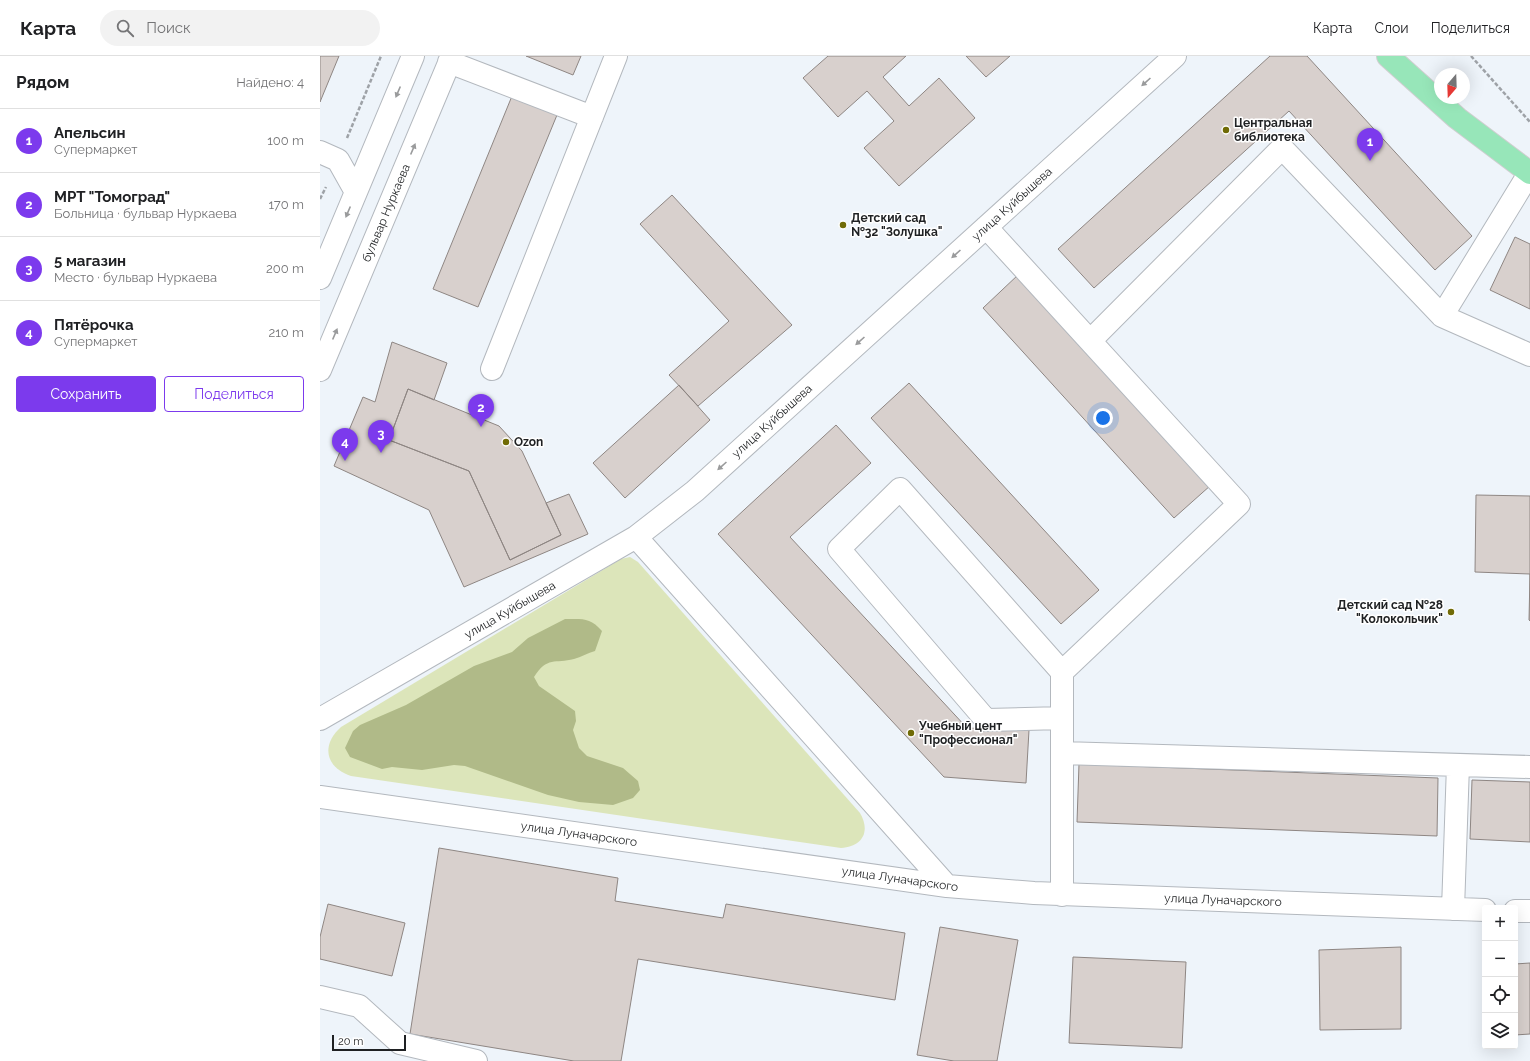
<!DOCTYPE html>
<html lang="ru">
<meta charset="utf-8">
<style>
:root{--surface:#fff;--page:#f2f2f2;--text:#202124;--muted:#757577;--line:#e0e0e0;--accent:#7c3aed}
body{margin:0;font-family:Raleway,sans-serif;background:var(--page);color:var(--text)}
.controls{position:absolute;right:12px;bottom:12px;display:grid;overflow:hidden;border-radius:4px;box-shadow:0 4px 16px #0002}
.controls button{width:36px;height:36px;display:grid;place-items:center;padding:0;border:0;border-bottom:1px solid var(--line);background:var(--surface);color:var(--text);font:20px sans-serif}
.compass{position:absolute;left:1114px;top:12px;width:36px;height:36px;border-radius:50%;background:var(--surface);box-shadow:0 4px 16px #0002;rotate:199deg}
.scale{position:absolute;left:12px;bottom:10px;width:74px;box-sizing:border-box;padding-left:4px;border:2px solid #1f2123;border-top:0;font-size:11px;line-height:14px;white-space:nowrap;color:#1f2123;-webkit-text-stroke:3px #fff;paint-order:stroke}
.you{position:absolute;left:783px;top:362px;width:14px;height:14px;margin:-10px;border:3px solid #fff;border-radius:50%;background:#1a73e8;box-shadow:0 0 0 6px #1a73e833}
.badge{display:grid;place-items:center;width:26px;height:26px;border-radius:50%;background:var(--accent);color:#fff;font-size:13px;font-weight:700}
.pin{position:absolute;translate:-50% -33px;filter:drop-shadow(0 1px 2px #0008)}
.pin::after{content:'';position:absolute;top:21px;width:14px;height:12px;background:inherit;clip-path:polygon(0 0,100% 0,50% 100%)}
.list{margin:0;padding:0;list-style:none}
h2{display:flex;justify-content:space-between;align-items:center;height:52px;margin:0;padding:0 16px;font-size:17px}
h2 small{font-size:13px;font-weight:400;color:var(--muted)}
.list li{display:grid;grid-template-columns:26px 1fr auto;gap:12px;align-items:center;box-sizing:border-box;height:64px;padding:0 16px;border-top:1px solid var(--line)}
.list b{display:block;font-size:15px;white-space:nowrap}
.list p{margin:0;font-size:13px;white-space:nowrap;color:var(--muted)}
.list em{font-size:13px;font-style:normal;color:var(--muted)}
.actions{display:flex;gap:8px;padding:12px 16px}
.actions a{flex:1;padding:9px 0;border:1px solid var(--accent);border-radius:4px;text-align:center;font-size:14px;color:var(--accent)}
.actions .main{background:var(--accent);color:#fff}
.icon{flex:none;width:22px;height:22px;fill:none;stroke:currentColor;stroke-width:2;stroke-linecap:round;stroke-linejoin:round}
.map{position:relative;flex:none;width:1210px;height:1005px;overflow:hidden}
header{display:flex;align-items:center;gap:24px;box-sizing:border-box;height:56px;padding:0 20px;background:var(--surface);border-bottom:1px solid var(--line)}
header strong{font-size:19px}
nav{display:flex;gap:22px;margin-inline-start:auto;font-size:14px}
.search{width:280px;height:36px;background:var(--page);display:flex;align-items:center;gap:10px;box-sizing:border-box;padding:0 14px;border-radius:22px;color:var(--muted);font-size:15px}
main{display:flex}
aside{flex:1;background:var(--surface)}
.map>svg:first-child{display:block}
.green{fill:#dce5ba}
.forest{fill:#b0ba88}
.building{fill:#d8d0cd;stroke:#8e8683}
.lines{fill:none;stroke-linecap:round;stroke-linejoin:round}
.minor-casing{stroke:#b3b8be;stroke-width:24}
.major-casing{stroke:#cececf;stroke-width:24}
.path{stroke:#9ea2a7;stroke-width:2.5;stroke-dasharray:4 2;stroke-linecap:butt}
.minor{stroke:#fff;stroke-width:22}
.major{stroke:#97e6b9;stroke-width:22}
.oneway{fill:#9a9b9c}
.poi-dot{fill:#706b06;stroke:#fff;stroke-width:1.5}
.labels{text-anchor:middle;stroke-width:3;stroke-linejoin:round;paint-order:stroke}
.poi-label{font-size:12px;font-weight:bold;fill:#1f2123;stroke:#fff;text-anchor:start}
.street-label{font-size:12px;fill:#1f2123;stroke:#fff}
</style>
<header>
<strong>Карта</strong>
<div class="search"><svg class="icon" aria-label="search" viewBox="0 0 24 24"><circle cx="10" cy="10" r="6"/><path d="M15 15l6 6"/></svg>Поиск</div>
<nav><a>Карта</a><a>Слои</a><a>Поделиться</a></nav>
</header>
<main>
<aside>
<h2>Рядом<small>Найдено: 4</small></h2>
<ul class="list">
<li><span class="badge">1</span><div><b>Апельсин</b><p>Супермаркет</p></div><em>100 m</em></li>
<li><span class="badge">2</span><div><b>МРТ &quot;Томоград&quot;</b><p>Больница · бульвар Нуркаева</p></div><em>170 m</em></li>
<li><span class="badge">3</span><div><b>5 магазин</b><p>Место · бульвар Нуркаева</p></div><em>200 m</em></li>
<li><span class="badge">4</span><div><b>Пятёрочка</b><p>Супермаркет</p></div><em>210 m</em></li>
</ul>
<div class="actions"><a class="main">Сохранить</a><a>Поделиться</a></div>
</aside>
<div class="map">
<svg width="1210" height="1005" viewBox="0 0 1210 1005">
<rect width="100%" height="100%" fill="#eef4fa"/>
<path class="green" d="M310 501 318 506 540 757C551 776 542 791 521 792L31 720C5 711 1 689 21 671L301 503Z"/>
<path class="forest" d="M245 563C262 563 270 561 282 575L275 595C268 597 261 601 254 603 235 608 227 600 214 621L219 630 255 655 256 665 253 674 259 692 267 700 303 712 318 725 320 734 313 742 293 749 259 746 228 739 145 710 134 709 102 714 72 711 62 713 30 701 25 692 33 675 40 669 86 649 154 610 192 596 208 582Z"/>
<path class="building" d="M0 0H19L0 46Z
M206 0H261L253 19Z
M508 0H586L563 21 589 50 619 22 655 62 579 130 544 92 574 65 547 35 518 61 483 22Z
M646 0H690L666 21Z
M950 0H987L1152 180 1115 214 969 55 774 232 738 193Z
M192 40 237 59 158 251 113 233Z
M352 139 472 269 378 350 349 319 409 265 320 168Z
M1195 181 1210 188V253L1170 234Z
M699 218 891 429 854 462 663 252Z
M72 286 127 307 114 344 88 333 69 384 149 415 190 504 241 479 226 447 249 438 268 478 144 531 109 454 14 410 43 341 55 346Z
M589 327 779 534 741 568 551 362Z
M359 329 390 364 305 442 273 407Z
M88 333 179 370 202 395 241 479 190 504 149 415 69 384Z
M516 369 551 407 470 481 647 672 709 674 706 727 624 721 398 478Z
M1156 439 1210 440V565L1209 564 1210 518 1155 516Z
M759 708 1118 722 1117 780 757 766Z
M1152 724 1210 726V786L1150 783Z
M119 792 298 822 295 845 403 862 406 848 585 877 575 944 318 903 301 1005H254L90 978Z
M8 848 85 867 72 920 0 903V881Z
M620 871 698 884 677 1005H634L597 999Z
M1081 891V973L1000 974 999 894Z
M753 901 866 906 862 992 749 987Z
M1210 907V978L1195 979V908Z"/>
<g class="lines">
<defs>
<path id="minor" d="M129 6 272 61
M0 96 18 104 36 136
M666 171 919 448 742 616V839
M0 222 93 0
M1122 260 1210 299
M770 285 962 92 1122 260 1210 116
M172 313 296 0
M0 314 132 0
M316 481 627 830
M742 616 580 433 519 493 666 664 742 662
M0 663 316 481 375 435 855 0
M742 697 1210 711
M0 741 627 830 714 837 1165 854
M1133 853 1138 709
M1195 855H1210
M0 941 39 950 80 987 156 1005"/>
<path id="major" d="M1068 0 1137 62 1210 117"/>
</defs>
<use href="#minor" class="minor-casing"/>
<use href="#major" class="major-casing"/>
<path class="path" d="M1151 0 1210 66
M27 82 61 0
M0 143 6 131"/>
<use href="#minor" class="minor"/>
<use href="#major" class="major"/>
</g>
<defs><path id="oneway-solid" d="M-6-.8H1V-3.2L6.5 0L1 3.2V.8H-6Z"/></defs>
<g class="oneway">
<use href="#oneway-solid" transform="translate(826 26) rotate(138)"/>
<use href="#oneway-solid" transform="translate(78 36) rotate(113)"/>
<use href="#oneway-solid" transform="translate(93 93) rotate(-67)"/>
<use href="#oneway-solid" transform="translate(28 156) rotate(113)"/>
<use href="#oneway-solid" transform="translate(636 198) rotate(138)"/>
<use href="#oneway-solid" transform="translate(15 278) rotate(-67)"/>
<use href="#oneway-solid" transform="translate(540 285) rotate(138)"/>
<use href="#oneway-solid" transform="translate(402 410) rotate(138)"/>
</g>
<g class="poi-dot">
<circle cx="906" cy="74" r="4"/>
<circle cx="523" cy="169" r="4"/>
<circle cx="186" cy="386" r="4"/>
<circle cx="1131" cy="556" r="4"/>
<circle cx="591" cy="677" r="4"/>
</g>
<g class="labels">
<g class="poi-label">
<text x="914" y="71">Центральная<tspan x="914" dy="14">библиотека</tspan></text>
<text x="531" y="166">Детский сад<tspan x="531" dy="14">№32 "Золушка"</tspan></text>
<text x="194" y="390">Ozon</text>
<text x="1123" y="553" text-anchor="end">Детский сад №28<tspan x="1123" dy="14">"Колокольчик"</tspan></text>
<text x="599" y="674">Учебный цент<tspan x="599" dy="14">"Профессионал"</tspan></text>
</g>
<g class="street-label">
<text transform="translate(692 148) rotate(-42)" y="4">улица Куйбышева</text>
<text transform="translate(66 157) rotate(-67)" y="4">бульвар Нуркаева</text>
<text transform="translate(452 365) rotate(-42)" y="4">улица Куйбышева</text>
<text transform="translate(190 554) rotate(-30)" y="4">улица Куйбышева</text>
<text transform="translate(259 778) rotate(8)" y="4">улица Луначарского</text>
<text transform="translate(580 823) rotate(8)" y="4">улица Луначарского</text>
<text transform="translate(903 844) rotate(2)" y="4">улица Луначарского</text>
</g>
</g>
</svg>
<div class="controls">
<button>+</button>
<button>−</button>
<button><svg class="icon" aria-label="locate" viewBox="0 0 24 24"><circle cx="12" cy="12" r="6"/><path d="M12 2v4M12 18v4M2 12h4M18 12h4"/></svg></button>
<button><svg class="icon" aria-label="layers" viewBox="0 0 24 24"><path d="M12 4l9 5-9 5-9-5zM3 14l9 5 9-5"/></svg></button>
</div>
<svg class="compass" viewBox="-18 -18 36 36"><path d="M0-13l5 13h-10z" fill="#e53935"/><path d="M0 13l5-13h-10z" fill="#757577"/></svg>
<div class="scale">20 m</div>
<div class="you"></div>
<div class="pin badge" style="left:1050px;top:105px">1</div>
<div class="pin badge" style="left:161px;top:371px">2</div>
<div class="pin badge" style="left:61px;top:397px">3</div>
<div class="pin badge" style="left:25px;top:405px">4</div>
</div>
</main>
